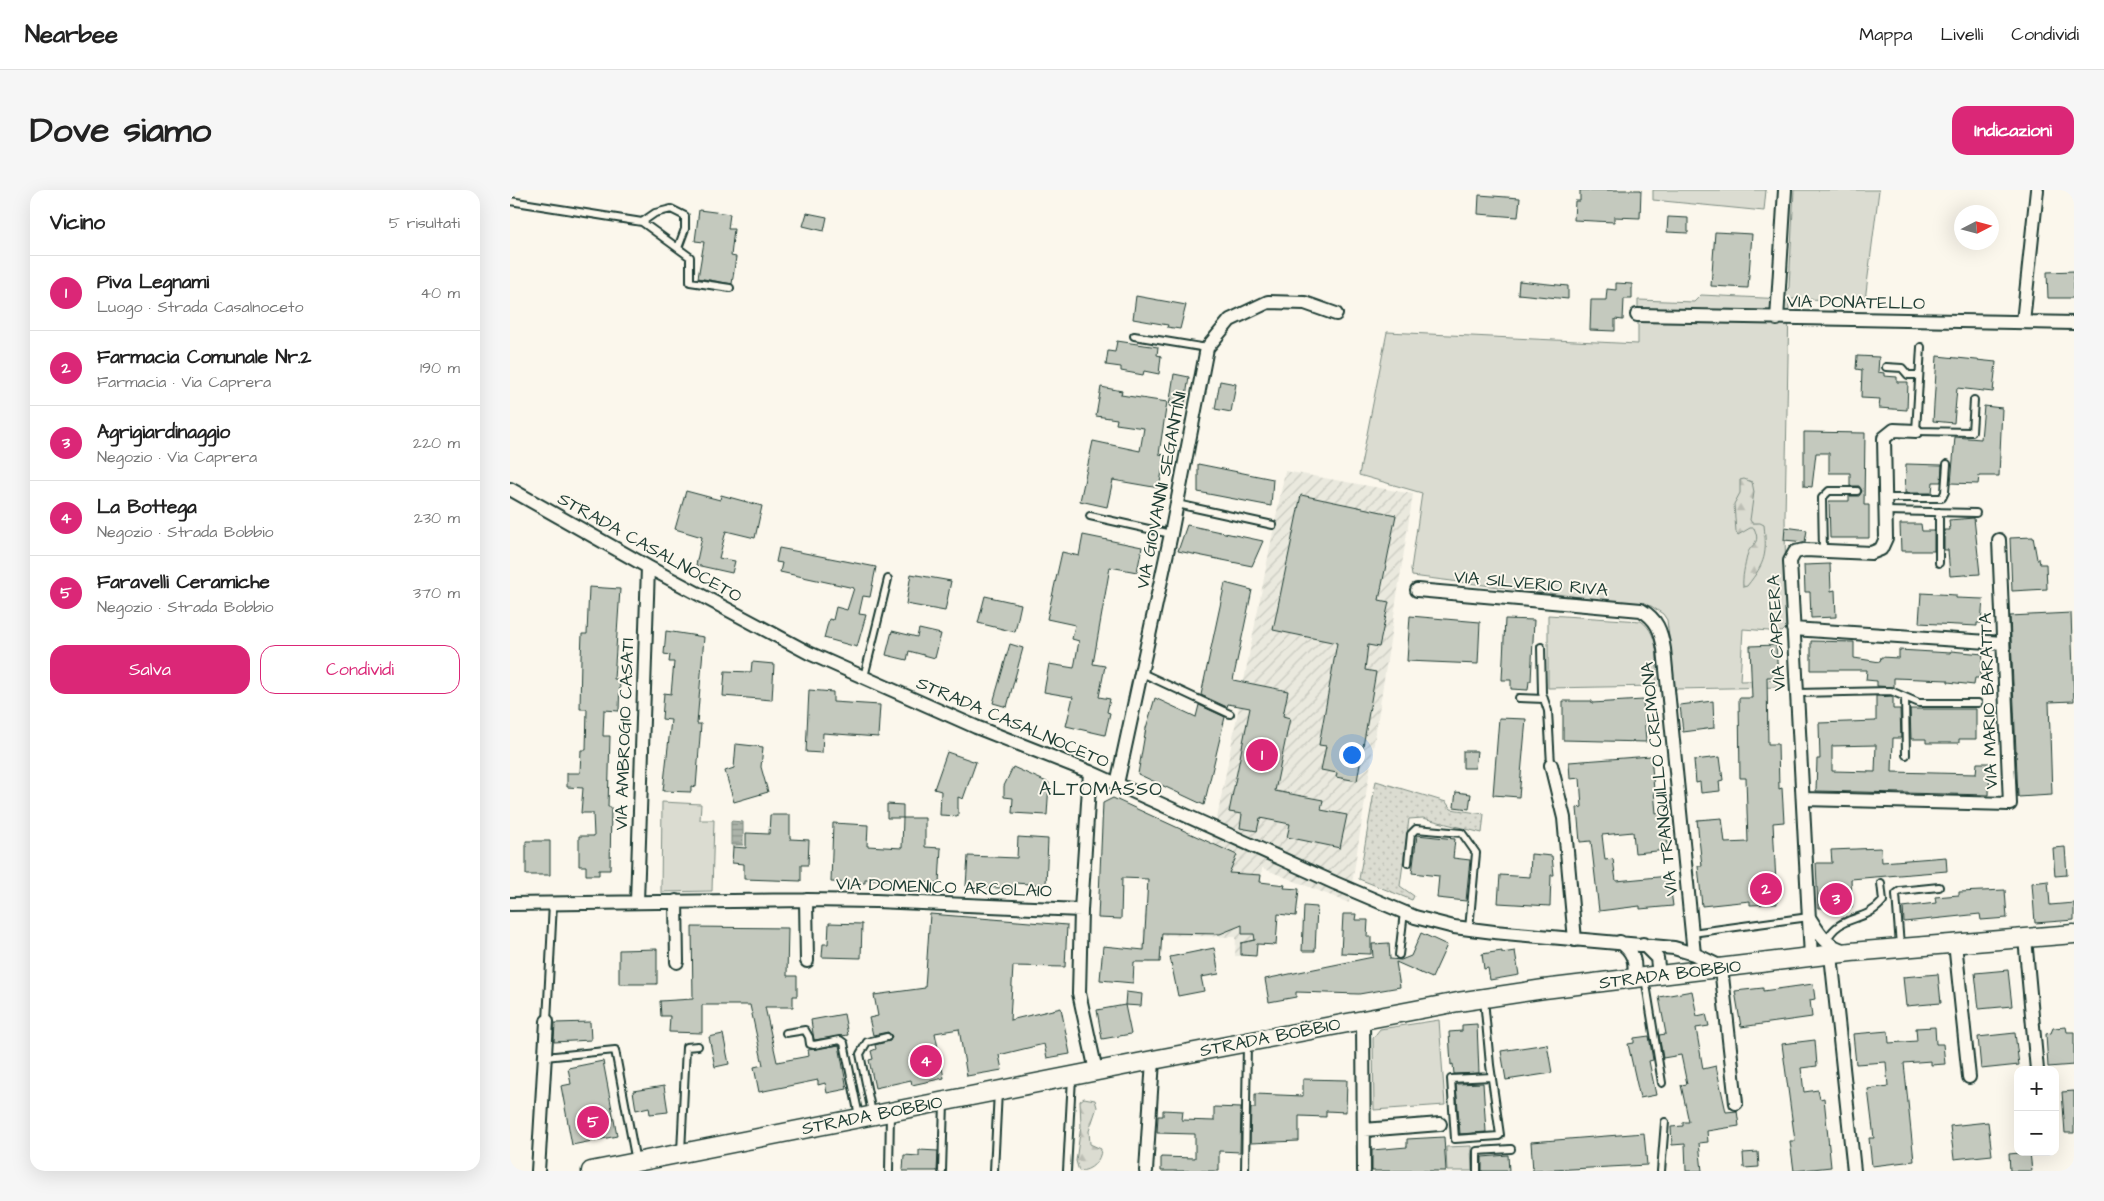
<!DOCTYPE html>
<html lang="it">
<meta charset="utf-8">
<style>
:root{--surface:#fff;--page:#f6f6f6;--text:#222;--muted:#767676;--line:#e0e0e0;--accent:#db2777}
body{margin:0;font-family:"Architects Daughter",sans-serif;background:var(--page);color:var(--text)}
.controls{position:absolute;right:15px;bottom:15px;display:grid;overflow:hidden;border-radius:10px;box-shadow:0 5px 20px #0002}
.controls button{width:45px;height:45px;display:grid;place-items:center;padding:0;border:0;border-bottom:1px solid var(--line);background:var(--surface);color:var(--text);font:25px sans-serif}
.compass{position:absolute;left:1444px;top:15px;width:45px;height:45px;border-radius:50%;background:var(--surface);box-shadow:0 5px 20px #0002;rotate:84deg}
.you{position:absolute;left:841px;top:564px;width:18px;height:18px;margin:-12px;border:4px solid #fff;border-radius:50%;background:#1a73e8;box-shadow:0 0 0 8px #1a73e833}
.badge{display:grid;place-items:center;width:32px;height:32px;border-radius:50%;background:var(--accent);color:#fff;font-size:16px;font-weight:700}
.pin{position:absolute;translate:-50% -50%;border:2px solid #fff;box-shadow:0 1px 5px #0006}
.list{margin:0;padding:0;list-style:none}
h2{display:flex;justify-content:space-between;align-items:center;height:65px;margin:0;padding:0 20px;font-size:21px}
h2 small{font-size:16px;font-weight:400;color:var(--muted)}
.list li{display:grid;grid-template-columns:32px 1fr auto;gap:15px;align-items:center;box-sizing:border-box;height:75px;padding:0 20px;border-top:1px solid var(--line)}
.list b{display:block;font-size:19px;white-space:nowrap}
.list p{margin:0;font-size:16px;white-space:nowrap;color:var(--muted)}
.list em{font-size:16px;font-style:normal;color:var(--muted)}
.actions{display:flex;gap:10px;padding:15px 20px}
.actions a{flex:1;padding:11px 0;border:1px solid var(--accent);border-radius:15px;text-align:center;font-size:18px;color:var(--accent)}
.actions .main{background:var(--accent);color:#fff}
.map{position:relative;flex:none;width:1564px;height:981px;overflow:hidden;border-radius:15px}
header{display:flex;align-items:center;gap:30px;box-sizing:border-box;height:70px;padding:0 25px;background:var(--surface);border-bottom:1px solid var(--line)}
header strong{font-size:24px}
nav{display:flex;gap:28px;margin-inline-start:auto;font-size:18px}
.intro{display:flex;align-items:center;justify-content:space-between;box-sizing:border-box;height:120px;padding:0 30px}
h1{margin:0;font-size:35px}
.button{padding:12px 22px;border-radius:15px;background:var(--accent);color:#fff;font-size:18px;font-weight:700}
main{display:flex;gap:30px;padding:0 30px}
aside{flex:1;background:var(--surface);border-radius:15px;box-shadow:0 5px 20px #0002}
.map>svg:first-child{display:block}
.industrial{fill:url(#industrial-furrows)}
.green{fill:#dbdcd1;stroke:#7d8c82}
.forest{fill:url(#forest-firs);stroke:#7d8c82}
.garden{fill:url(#garden-dots);stroke:#7d8c82}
.water{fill:url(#water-rules);stroke:#74847b}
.building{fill:#c4c9be;stroke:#1f3d34;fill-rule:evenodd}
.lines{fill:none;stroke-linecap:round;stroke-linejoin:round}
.lane-casing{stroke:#1f3d34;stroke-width:10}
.street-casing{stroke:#1f3d34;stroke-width:16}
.secondary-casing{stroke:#1f3d34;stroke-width:21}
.lane{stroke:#fbf7ec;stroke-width:6}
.street{stroke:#fbf7ec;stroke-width:12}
.secondary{stroke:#fbf7ec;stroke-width:18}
.labels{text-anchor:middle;stroke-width:4;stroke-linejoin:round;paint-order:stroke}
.street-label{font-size:18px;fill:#1f3d34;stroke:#fbf7ec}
.neighbourhood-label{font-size:19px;letter-spacing:1px;fill:#1f3d34;stroke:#fbf7ec}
</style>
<header>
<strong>Nearbee</strong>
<nav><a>Mappa</a><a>Livelli</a><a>Condividi</a></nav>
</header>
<div class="intro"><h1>Dove siamo</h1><a class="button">Indicazioni</a></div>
<main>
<aside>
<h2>Vicino<small>5 risultati</small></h2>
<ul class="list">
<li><span class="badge">1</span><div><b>Piva Legnami</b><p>Luogo · Strada Casalnoceto</p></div><em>40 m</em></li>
<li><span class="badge">2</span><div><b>Farmacia Comunale Nr.2</b><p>Farmacia · Via Caprera</p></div><em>190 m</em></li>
<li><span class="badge">3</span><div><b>Agrigiardinaggio</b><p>Negozio · Via Caprera</p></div><em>220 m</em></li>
<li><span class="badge">4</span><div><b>La Bottega</b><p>Negozio · Strada Bobbio</p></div><em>230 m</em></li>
<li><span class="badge">5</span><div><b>Faravelli Ceramiche</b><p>Negozio · Strada Bobbio</p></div><em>370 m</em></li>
</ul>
<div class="actions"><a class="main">Salva</a><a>Condividi</a></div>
</aside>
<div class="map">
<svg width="1564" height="981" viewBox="0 0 1564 981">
<defs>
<pattern id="industrial-furrows" width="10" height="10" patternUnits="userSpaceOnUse" patternTransform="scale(1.25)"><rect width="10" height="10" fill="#eae9de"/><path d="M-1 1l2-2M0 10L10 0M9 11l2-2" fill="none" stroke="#c8c9bf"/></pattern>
<pattern id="forest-firs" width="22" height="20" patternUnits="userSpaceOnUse" patternTransform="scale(1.25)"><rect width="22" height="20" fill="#dbdcd1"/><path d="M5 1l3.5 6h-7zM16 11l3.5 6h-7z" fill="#bcbeb4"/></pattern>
<pattern id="garden-dots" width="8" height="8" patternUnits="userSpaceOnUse" patternTransform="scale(1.25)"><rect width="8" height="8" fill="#dbdcd1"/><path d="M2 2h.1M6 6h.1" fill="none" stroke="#bcbeb4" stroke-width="1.8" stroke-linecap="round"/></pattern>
<pattern id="water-rules" width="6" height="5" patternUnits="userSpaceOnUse" patternTransform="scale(1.25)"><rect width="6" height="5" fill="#adb4aa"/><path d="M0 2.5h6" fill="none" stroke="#8c948b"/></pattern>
</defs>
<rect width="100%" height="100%" fill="#fbf7ec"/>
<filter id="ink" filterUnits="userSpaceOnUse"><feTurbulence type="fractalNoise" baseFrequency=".02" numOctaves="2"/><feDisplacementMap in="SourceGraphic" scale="10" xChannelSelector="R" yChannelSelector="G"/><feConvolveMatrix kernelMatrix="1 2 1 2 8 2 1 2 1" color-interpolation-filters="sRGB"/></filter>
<g filter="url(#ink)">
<path class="industrial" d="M775 281 903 304 839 713 752 678 746 766H725L726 747 652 745 651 773H631L643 626 702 654Z"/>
<path class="green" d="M1143 0H1256L1254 21 1143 10Z
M1284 0H1369L1355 110 1282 109 1279 114 1275 326 1276 438 1272 442 1233 439 1230 491 1272 490V497L1165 499 1157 430 1153 424 1141 416 902 386 901 379 912 303 849 285 877 142 1128 154V110L1184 112 1191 105 1274 109 1279 97Z
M1038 425 1131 431C1151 445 1146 474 1147 496L1038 498Z
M152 612 191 614 190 630H204L202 701 151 702Z
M929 830 935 915 864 920 863 848 870 839Z
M961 956 962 981H937L936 957Z"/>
<path class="forest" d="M1234 289 1242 292 1244 302 1240 330 1242 333H1250L1254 335C1257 364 1256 372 1237 396L1233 397C1232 387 1235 376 1237 366 1240 352 1252 356 1244 338H1240L1228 345 1226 342 1224 314 1230 303V290Z
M574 908 585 910 587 917 579 941 580 954 591 959C591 971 581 981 569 981L566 971 571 936 570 911Z"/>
<path class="garden" d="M866 591 936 612 941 619 974 624 972 643 913 628 899 629 890 696 904 706 902 710 849 689Z"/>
<path class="water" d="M221 631 233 632V655H221Z"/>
<path class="building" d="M1070 0H1131L1130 28 1104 27V32L1064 30 1065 11H1070Z
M969 5 1010 8 1008 27 968 24Z
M189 20 220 24 218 39H224L221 66 226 67 222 94 188 88 194 52 185 51Z
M297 23 317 27 314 41 293 36Z
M1158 27 1178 28V43L1157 42Z
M1205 42 1242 44 1238 98 1201 96Z
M1564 81V108H1538L1537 82Z
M1009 91 1058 96V109L1008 104Z
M1106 93 1122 94V109H1114L1113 130 1105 129V141L1080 140 1081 110H1096L1097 99 1106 100Z
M626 106 676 115 670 139 657 137 658 135 623 129Z
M607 151 648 157 647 165 651 166 649 184 634 181 633 185 611 181V177L596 175 598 161 605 162Z
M1347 166 1369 167 1368 182 1374 183V186L1387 187V192H1398L1397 220 1369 218 1370 209 1351 208 1352 180 1346 179Z
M1427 166 1486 172 1483 202 1447 198 1444 233 1423 231Z
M664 184 679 187 674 219 659 216Z
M710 191 726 194 721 222 705 219Z
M591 197 612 201 611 205 657 212 649 264 655 265 649 298 603 290 597 317 570 311 583 251 630 261 634 238 606 234 607 229 586 226Z
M1474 216 1492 218 1489 286H1469L1468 294 1441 293 1445 247 1471 249Z
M1294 242 1355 243 1354 315H1359V348H1320L1319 311H1339V306H1349L1352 301 1349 296H1340V283H1319V263H1306L1302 297 1294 296Z
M688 274 763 289 761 316 688 302Z
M1396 274 1432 275 1431 292H1423L1422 303H1395Z
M176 301 210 310 211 305 252 316 245 348 216 341 209 368 225 371 222 383 186 375 192 347 165 339Z
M791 305 886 325 869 410 879 412 869 457 858 455 855 480 866 482 847 591 826 587 827 583 811 580 816 556 809 555 827 453 763 440Z
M1464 328 1470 384 1440 386 1438 360H1434V340H1440L1439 330Z
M1390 334H1411L1412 341H1424V361H1391Z
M677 335 753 351 742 376 668 361Z
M1275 337 1297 340 1295 352 1274 350Z
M573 345 632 357 627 382 600 377 583 474 595 476 589 507 600 509 597 522 600 523 595 545 556 536 563 507 534 502 539 474 564 478 569 451 562 449 565 435 537 429 552 362 569 366Z
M1523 347 1527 369H1529L1530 374H1536L1537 399 1502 401 1500 348Z
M269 358 366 377 360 407 353 406 349 424 356 425 347 457 314 448 319 429 323 430 326 417 337 420 344 398 270 382 272 373 266 372Z
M1320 374 1321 401 1325 400 1326 427 1301 428 1300 402H1295L1294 375Z
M401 384 441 391 435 421 396 414Z
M715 393 742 400 723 490 778 501 773 526 780 528 765 601 813 610 811 620 837 625 830 658 777 647 780 634 750 628 747 641 730 638 732 624 719 622 740 518 718 514 717 517 691 505Z
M79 397 110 399 104 489H110L109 521 94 520 93 546H100L98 617H101L100 680H89V685H76V676H69V646H84L83 623H71L73 598 57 597V583H70L71 560H76L77 519H70L71 468 72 444H77Z
M1411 403 1446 405V408L1473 409 1471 433H1467V436L1409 433Z
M475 406 511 414 505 442 468 433Z
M1561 423 1564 511 1539 512 1542 605 1508 607 1500 426Z
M900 426 970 432 968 474 897 471Z
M995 429 1024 430 1021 491H1019L1018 500 1001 499V490H992Z
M409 439 431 444 425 468 399 461 397 470 376 465 382 441 407 447Z
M156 441 194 447 187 534H191L186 597 181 596V602L153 601 161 530 152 529 154 503 161 504 164 472H159L160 465 154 464Z
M1301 451 1344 452V468L1370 472 1371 467 1389 468V460L1440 463 1441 461 1473 464 1470 488H1465L1464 495 1438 492V490L1384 488V497L1367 496V491L1356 490 1357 480H1301Z
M500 454 513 458 497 517 483 513Z
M1266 455 1268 487H1257L1258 554H1268L1269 599 1272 598 1274 632 1263 633 1267 714 1240 715V711L1192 716 1188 676H1192L1187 630 1212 628 1215 653 1238 652 1236 588H1230L1229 508H1242L1240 456Z
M242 472 264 474 262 510 213 506 215 481 241 482Z
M299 500 323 502V512L370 515 368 547 313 543 312 563 296 562Z
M1366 506 1383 507V519H1390L1391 548H1383L1382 582 1466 584 1467 573H1480L1479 605 1306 601 1307 569H1310L1309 533 1366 531ZM1366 555 1365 582 1322 581V556Z
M645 508 686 527 689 515 715 527 694 615 628 584 636 538Z
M1133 510 1136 552 1053 550V511H1082V513Z
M1203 511 1204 538 1173 542 1170 515Z
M1400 519H1466V549H1449V553H1416V549H1401Z
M989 528 1016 529 1009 607 983 605Z
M226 554 253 557 251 577 258 602 224 612 215 581 224 578Z
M953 561H967L965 578H953Z
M437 562 466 572 453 609 448 607V626L430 625 431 601 424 599Z
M1141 566 1146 623 1152 622 1153 634H1156L1158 660 1125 663 1123 642 1092 645 1095 670 1103 669 1106 691 1159 686 1163 716 1130 719V716L1089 721 1081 651 1070 652 1067 618 1072 617 1070 588 1060 589 1059 572Z
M1210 567 1213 590 1209 591 1210 601 1191 603 1190 592 1186 593 1184 570Z
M503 577 539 593 537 625 502 623 503 608 494 607V596Z
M946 602 961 604 959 619 944 617Z
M603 608 727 665 719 683 751 685 750 692 775 695 774 698 789 699 786 726 768 724 766 755 747 754 746 766 731 765V753L745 750 744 744H732V735L710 744 652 743 650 772H624L623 793 590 790 593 756 634 760 638 689 612 688 611 729 588 728 593 613Z
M377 614 393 615V628H377Z
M260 625H280V649L299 650 298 675H291V691L234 689V674L222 673 223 657 236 658V643L259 644Z
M393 628H415V657L431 658 429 693 355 689V693L321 692 323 633 358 635 357 656 392 658Z
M907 645 945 649 943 668 960 670 956 711 927 708 929 686 902 683Z
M508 647 538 649 536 695 504 693V699L456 696 458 666 507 668Z
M16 651H40V685H16Z
M1555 657 1557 685 1545 686 1543 658Z
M1371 658 1372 672 1436 667 1437 681 1341 689 1342 717 1308 718 1306 673H1322L1321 660Z
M1021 664 1042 666 1044 685H1041L1040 716 988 713 990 685 1020 687Z
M1538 691 1540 715 1564 713V730L1525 733 1522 693Z
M1495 700 1497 728 1471 730 1470 724 1394 732 1393 717 1426 713 1425 707 1449 705V702Z
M794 716 807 717 805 761H792Z
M420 724 557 735 555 777 503 776 500 830 551 818 560 864 537 868 534 854 489 865 492 880 457 886 449 839 425 843 434 888 402 895 401 890 365 898 359 870 363 869 361 861 366 859 365 855 380 851 382 846 378 842 363 845 359 828 368 826 364 805 415 798Z
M833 724H846L845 730H858L857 747H861V764L831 763Z
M319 733 352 734 351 768 312 767 313 754H318Z
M182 737 278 738 277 786H287V806H283V817H255L267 872 299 866 298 860 329 855 337 899 317 903 315 893 308 895V890L249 902 244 877 253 875 240 815H192V843L159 842 160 826H151L150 811 183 809Z
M911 743 937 755 922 788 886 772 890 797 849 804 786 802V807L759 812 755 789 863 767 862 754 879 753 880 769 891 770 901 766Z
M704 758 709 784 691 787 694 801 668 806 660 767Z
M147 759V794H109V760Z
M992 761V763L1005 761 1009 785 980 790 978 778 974 779 972 764Z
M1498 780 1502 816 1469 819 1465 783Z
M1428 784 1431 813 1396 816 1393 787Z
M1303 794 1305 809 1300 810 1302 827 1231 837 1225 801 1253 798V801Z
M1182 801 1187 826 1196 824 1199 836 1186 838 1193 879 1206 876 1216 922 1227 921 1229 936 1197 941 1198 952 1189 953 1192 981H1176L1175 954 1162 955 1161 937 1173 936V932H1179L1171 895 1177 894 1171 865 1153 868 1149 845 1156 844 1149 807Z
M616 802 632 804 631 816 615 815Z
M615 815 621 844 592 849 587 820Z
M334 824 338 845 304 850 301 830Z
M80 832 81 850 44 852 45 833Z
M967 834 969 883 944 884 943 874 941 875 939 842 952 841V835Z
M1425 837 1426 854H1433L1435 874 1421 875V871L1394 873 1404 971 1362 976 1359 948H1364L1358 899 1378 896 1376 872 1346 874 1343 844 1378 841 1379 853 1407 851 1406 838Z
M1556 837 1557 842H1564V875L1538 877 1536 844 1541 843 1543 838Z
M1505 843 1509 875 1471 879 1468 847Z
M213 844 219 874 205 877 199 847Z
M1139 846 1143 870 1139 871 1146 905 1130 908 1118 854 1124 853V848Z
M1305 850 1307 876 1291 878 1294 902 1308 900 1310 909 1314 908 1321 977 1284 981 1280 951H1285L1272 854Z
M1037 854 1042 883 996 890 991 861Z
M93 871 107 946 62 955 51 896 61 894 58 878Z
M793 889 837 890 836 922 816 921V927L789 926V951L740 953 741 918H745V904L793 906Z
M973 893 976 942 950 944 946 894Z
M154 896 158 922 140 924 139 917 126 920 123 901Z
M1564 901V943H1555L1552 902Z
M704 917 731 918 730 962 709 961V981H651V967L685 968V944L647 943 648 926H653V920L673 921 672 930 704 931Z
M1478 932 1482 965 1444 969 1440 936Z
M1134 943 1137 975 1023 981 1021 952Z
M934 947 936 981H862V960L897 957V949Z
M409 960 428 961 427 981H393L394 965 409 966Z
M1248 962 1249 977 1234 978 1233 963Z
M1520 962 1522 981H1500L1499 964Z
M998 965 999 981H972V967Z"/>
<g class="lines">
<defs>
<path id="lane" d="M0 11 132 32 180 67V92L220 98
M132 32 145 23 161 19 175 26V39L168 58
M624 146 697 158
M1411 157 1406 241 1462 242 1464 210
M1376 177 1392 178 1398 185H1409
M1375 308H1432L1435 302 1437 274
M667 314 763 335
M1376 321 1466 323
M580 326 661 344
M1313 361 1312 308 1319 301H1347
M1429 373V322
M1031 457 1032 503 1038 521 1041 575
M632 483 720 524
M354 487 378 389
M1287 503 1381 501 1409 513H1468
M1395 507 1396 565
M1009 508 1034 509
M898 673 901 644 906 639 952 643 966 663 959 739
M1182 743 1299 727
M1316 751C1331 722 1353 735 1373 711L1371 693
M1390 756 1386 704 1390 701 1429 697
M889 765 894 722
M1135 788 1152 893
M974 809 980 875 990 945 989 946 945 949 941 889 982 887
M37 831 43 713
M276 843 295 840 299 847 300 854 304 855 330 850 334 853 349 926
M35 867 105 860 126 972
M362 923 350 864 357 852 377 847
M171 962 176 857 188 856
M379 981 380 923
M432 981 434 912
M484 981 488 901
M557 981 562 887
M735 981 737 853
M967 981V961L1001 959
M1151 981 1155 932"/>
<path id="street" d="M1127 125 1564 133
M1267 129 1275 0
M1513 132 1527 0
M0 299 138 377 299 463 466 537 580 582 825 693 905 727 944 737 984 742 1164 758 1184 764 1211 777 1226 913
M907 400 1131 420C1147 429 1151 441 1154 459L1184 764
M1283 439 1493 453
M1041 575 1054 628 1065 750
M580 582 571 720 569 803 586 881
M607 594 661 344 697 158 720 130 758 112 795 113 826 124
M1293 609 1500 614 1489 350
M296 710 297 771
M166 711 167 772
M127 712 138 377
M0 714 296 710 366 711 571 720
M1300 729C1310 745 1316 756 1336 761
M1515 748 1527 880
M1110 752C1124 762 1126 772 1124 788
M1445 753 1459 887
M1133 754 1147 768 1149 785
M1321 765 1344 981
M1301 767 1280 371 1285 362 1295 360 1361 363 1371 359 1376 348 1374 248 1384 240 1406 241
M853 829 854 981
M854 940 930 934
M28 981 37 831
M636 981 643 870"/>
<path id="secondary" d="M81 981 643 870 948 812 1034 799 1341 762 1564 744"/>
</defs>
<use href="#lane" class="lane-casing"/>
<use href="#street" class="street-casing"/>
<use href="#secondary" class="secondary-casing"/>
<use href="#lane" class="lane"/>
<use href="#street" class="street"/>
<use href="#secondary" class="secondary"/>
</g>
</g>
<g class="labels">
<g class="street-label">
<text transform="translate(1346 112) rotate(1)" y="6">VIA DONATELLO</text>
<text transform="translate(651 300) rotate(-79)" y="6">VIA GIOVANNI SEGANTINI</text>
<text transform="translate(140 357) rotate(29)" y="6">STRADA CASALNOCETO</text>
<text transform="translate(1021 393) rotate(5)" y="6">VIA SILVERIO RIVA</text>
<text transform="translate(1266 443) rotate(-93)" y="6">VIA CAPRERA</text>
<text transform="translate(1478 511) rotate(-92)" y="6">VIA MARIO BARATTA</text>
<text transform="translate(503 532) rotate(23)" y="6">STRADA CASALNOCETO</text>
<text transform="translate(114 544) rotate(-88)" y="6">VIA AMBROGIO CASATI</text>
<text transform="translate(1149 589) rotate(-96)" y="6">VIA TRANQUILLO CREMONA</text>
<text transform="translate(434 697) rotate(2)" y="6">VIA DOMENICO ARCOLAIO</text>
<text transform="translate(1160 784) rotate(-7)" y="6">STRADA BOBBIO</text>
<text transform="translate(760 847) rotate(-11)" y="6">STRADA BOBBIO</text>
<text transform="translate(362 925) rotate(-11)" y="6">STRADA BOBBIO</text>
</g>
<g class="neighbourhood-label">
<text x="591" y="605">ALTOMASSO</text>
</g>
</g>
</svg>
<div class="controls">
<button>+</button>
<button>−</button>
</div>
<svg class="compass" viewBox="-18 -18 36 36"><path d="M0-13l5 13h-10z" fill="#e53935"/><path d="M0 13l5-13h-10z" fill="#767676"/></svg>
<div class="you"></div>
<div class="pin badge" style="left:752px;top:565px">1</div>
<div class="pin badge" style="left:1256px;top:699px">2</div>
<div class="pin badge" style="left:1326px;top:709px">3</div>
<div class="pin badge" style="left:416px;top:871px">4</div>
<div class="pin badge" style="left:83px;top:932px">5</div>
</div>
</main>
